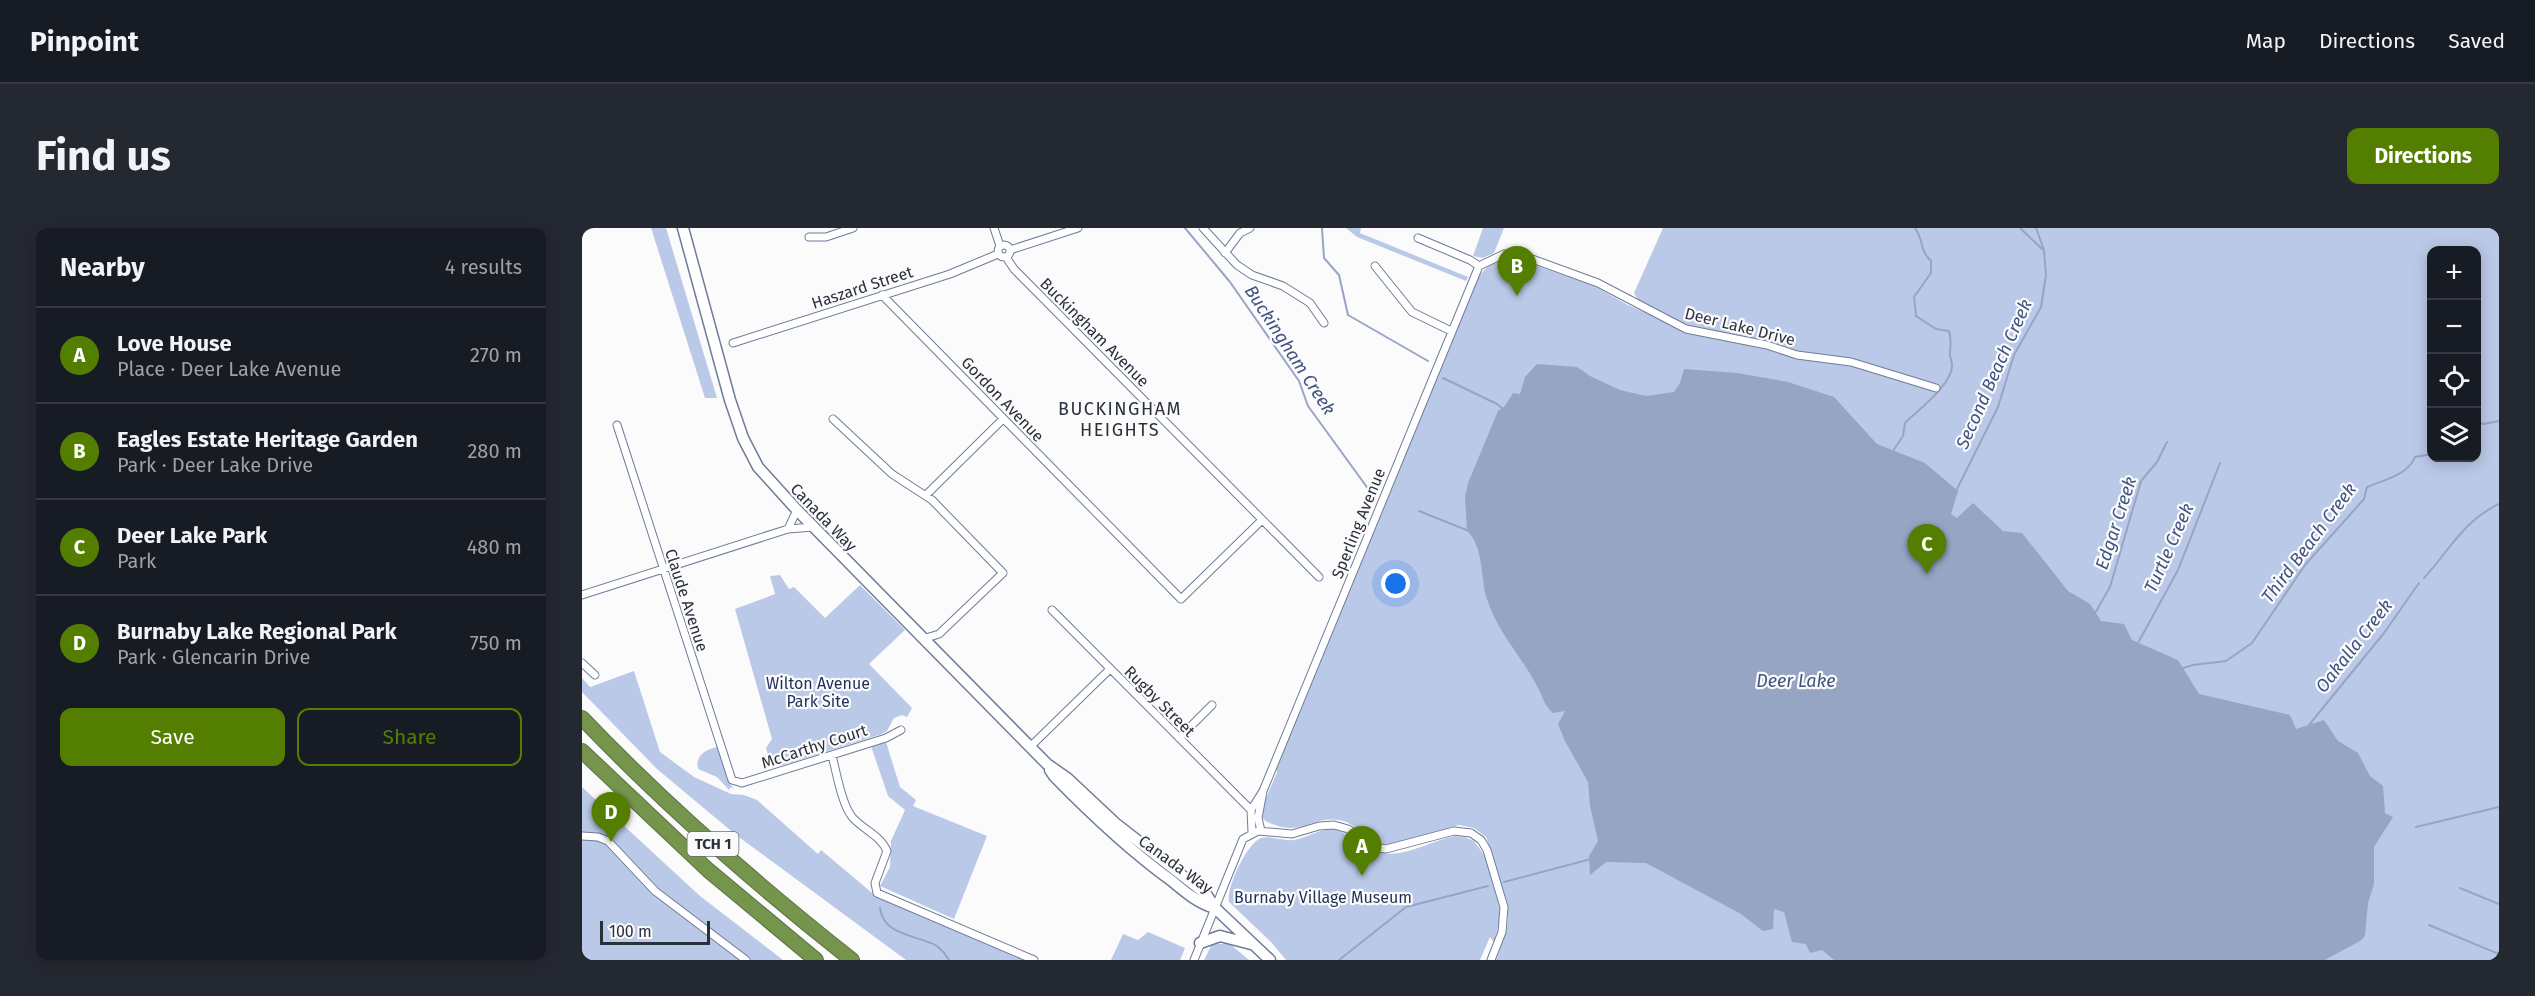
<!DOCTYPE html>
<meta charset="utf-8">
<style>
:root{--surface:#171b24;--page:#242831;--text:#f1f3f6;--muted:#9ea1a6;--line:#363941;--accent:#547e00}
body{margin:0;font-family:"Fira Sans",sans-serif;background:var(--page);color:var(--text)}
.controls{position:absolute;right:18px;top:18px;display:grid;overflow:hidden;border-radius:12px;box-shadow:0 3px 15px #0003}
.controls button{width:54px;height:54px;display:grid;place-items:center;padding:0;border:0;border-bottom:2px solid var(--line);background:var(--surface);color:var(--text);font:30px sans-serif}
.scale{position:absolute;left:18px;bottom:15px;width:110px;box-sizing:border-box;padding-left:6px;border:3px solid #2b303d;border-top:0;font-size:16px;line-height:21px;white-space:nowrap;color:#2b303d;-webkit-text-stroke:4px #fbfbfb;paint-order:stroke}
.you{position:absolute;left:814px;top:356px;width:21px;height:21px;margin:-15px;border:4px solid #fff;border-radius:50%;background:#1a73e8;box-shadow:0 0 0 9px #1a73e833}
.badge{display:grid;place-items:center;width:39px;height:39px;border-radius:50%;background:var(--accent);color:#fff;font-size:20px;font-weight:700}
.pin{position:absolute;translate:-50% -50px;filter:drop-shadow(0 2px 3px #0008)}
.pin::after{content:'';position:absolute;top:32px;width:21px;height:18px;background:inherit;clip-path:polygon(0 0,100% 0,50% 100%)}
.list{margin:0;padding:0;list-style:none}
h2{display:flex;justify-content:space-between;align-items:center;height:78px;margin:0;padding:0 24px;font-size:26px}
h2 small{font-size:20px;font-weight:400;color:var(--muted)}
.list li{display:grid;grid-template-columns:39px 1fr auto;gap:18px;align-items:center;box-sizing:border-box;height:96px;padding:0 24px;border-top:2px solid var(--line)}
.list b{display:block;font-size:22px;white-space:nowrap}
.list p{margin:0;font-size:20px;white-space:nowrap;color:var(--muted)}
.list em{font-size:20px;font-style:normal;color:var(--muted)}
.actions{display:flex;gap:12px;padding:18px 24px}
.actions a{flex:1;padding:14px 0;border:2px solid var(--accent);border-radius:12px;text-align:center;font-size:21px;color:var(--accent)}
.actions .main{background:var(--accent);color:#fff}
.icon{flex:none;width:33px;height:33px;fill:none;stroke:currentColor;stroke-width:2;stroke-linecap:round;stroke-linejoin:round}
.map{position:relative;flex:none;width:1917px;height:732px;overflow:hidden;border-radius:12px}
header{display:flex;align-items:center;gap:36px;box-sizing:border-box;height:84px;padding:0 30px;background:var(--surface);border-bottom:2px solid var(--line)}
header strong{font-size:28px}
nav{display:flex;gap:33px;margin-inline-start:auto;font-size:21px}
.intro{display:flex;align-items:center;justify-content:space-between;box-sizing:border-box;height:144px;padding:0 36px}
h1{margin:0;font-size:42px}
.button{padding:15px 27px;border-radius:12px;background:var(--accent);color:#fff;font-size:21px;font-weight:700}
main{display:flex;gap:36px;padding:0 36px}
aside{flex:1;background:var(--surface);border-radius:12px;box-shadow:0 3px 15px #0003}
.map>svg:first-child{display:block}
.green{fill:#bbc9e8;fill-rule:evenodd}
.water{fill:#97a5c5}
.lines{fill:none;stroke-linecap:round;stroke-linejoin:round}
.stream{stroke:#97a5c5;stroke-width:2}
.minor-casing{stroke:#6e7b99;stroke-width:9}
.secondary-casing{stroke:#6e7b99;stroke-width:13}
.motorway-casing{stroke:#5b7247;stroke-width:16}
.minor{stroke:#fff;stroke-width:7}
.secondary{stroke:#fff;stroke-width:10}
.motorway{stroke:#75954d;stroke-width:14}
.labels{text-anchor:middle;stroke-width:4.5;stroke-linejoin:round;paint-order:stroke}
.shield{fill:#fbfbfb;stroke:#696d76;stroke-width:1.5}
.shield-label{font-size:15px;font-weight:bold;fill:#2b303d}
.street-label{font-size:16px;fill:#2b303d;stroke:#fbfbfb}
.park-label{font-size:16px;fill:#1f2f5a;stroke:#fbfbfb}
.water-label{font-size:18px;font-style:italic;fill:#415382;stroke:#fbfbfb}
.neighbourhood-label{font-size:18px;letter-spacing:1.5px;fill:#2b303d;stroke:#fbfbfb}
</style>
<header>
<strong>Pinpoint</strong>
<nav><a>Map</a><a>Directions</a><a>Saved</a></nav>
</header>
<div class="intro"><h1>Find us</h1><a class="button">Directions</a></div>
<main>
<aside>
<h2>Nearby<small>4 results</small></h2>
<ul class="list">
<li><span class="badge">A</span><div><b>Love House</b><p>Place · Deer Lake Avenue</p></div><em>270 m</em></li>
<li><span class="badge">B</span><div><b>Eagles Estate Heritage Garden</b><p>Park · Deer Lake Drive</p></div><em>280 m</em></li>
<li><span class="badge">C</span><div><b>Deer Lake Park</b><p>Park</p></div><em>480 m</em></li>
<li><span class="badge">D</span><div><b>Burnaby Lake Regional Park</b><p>Park · Glencarin Drive</p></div><em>750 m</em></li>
</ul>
<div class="actions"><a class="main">Save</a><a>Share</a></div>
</aside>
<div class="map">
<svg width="1917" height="732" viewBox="0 0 1917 732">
<rect width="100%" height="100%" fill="#fbfbfb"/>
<path class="green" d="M69 0H84L135 170H123Z
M764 0H779L778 5 886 49 884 53 775 9Z
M901 0H922L912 25 901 30 891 28Z
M1081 0H1917V732H914L925 700 926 686 925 674 904 609 892 600 877 597 814 616C786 620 780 596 757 592 730 588 720 608 690 596 685 594 681 593 680 587 678 580 692 553 695 544L694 541 853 152V147L857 143 895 50 906 38 918 32 936 31 1012 58 1046 77 1109 104 1218 129 1257 133V129L1226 126 1187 115 1112 101 1057 74 1052 65ZM1850 22H1894V230H1850Z
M198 347 207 361 212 359 243 390 278 357 323 402 287 436 330 480 325 489 320 487 312 490 305 503 300 506 198 538 196 535 189 538 184 520 190 511 153 381 193 366 188 348Z
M52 443 78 524 112 549 149 566 162 567 175 572 236 626 239 622 295 669 446 732H324L154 607 75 541 0 464V450L8 459Z
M304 514 318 559 334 572 331 578 405 608 372 691 298 658 308 639 309 613 323 582 306 568 289 518Z
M135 519 147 554 152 561 149 559 147 562 135 549 116 541C113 527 123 522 135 519Z
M0 559 118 668 201 732H0Z
M751 601C770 606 776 618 792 623 818 633 847 613 873 608L883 609 892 613 903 628 918 681V692L912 714 908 709 898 732H704L689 714 647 674C644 660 665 615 679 610 691 607 703 615 716 611 728 608 738 601 751 601Z
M566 704 603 720 598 732H529L541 706 556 712Z
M636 716H648L667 732H622L629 718Z"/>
<path class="water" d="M955 136 995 139 1008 148 1038 162 1064 168 1092 164 1098 155 1102 141 1155 145 1206 154 1252 169 1295 216 1343 235 1376 263 1369 286 1375 290 1391 275 1421 303 1440 305 1486 363 1508 376 1519 393 1542 396 1550 412 1596 432 1617 466 1708 487 1714 501 1742 492 1756 513 1776 525 1788 548 1801 558 1803 585 1811 589 1792 619V656L1786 675 1783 708 1778 713 1743 732H1252L1240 722 1228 725 1224 716 1210 714 1202 684 1192 681 1191 701 1181 703 1159 686 1064 635 1024 634 1008 647 1007 628 1016 613 1008 578 1006 554 983 513 976 496 983 483 971 485C961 475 963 474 957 462 941 429 915 405 904 368 899 349 901 317 885 303L883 269 886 255 916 183 922 179 931 165 938 166 943 149Z"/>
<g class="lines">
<path class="stream" d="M603 0 648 54 717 153 726 178 787 262
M740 0 742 30 757 47 766 87 846 133
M1438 0 1460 21
M861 150 915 176 921 181
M1894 194 1902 196 1917 193
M1311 223 1321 208 1323 195C1336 182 1371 156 1370 137 1370 133 1368 130 1368 127 1368 118 1370 112 1367 103L1354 101 1334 88 1332 69 1349 45V33C1337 21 1342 13 1333 0
M1374 263 1416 179 1432 127 1459 79 1464 47 1462 22 1454 0
M837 283 887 303
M1842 350C1868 322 1881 293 1917 276
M1513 385 1528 359 1559 253 1575 234 1585 214
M1556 415 1596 342 1638 235
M1598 441 1611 437 1644 433 1670 415 1723 337 1782 271 1785 259C1802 252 1826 247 1833 229L1850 226
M1727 497 1802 405 1837 355
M1834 599 1917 579
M922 654 1009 631
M1878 660 1917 676
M298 680C301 708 336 707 355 718 360 722 364 727 367 732
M1847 697 1917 726
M757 732 824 679 906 658"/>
<defs>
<path id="minor" d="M412 0 418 18
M621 0 655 37 670 47 701 58 728 75 742 95
M227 9H244L271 0
M836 10 888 32 897 38
M416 23a6 6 0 1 1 12 0a6 6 0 1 1-12 0Z
M428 22 496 0
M643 25 658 5 668 0
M424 29 432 41 737 349
M793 38 830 84 869 103
M300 67 599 371 680 292
M151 115 368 46 416 26
M251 191 310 246 350 272 421 345 357 406 341 411
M35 197 150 552 160 555 304 510 319 502
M344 267 421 191
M206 301 215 282
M0 367 206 301 231 299
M470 382 669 582
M0 435 13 447
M597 510 630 477
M449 518 528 441
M250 527C254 543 260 578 271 590 282 602 299 608 305 623L293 655 295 665 452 732
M679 603 676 590 681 563 897 38 922 26 942 28 1016 55 1104 101 1185 117 1215 127 1269 134 1354 160
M670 604 669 582 681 563
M0 608 16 609 26 613 73 663 164 732
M612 732 661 611 676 603 710 606 737 598 752 597 766 601 792 619 804 621 872 603 889 605 899 612 905 622 922 679 920 704 909 732"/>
<path id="secondary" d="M101 0 148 172 161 210 176 239 215 282 465 536 485 550 533 595 624 666 633 680 688 732
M468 542 472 548C509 586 547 622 590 653 603 664 616 675 633 680
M618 715 638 708 669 716"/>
<path id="motorway" d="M0 490C84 578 175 657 270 732
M0 523 126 642 234 732"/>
</defs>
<use href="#minor" class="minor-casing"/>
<use href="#secondary" class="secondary-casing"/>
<use href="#motorway" class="motorway-casing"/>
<use href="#minor" class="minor"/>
<use href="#secondary" class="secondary"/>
<use href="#motorway" class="motorway"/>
</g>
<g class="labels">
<rect class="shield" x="105.5" y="604" width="51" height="24" rx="4.5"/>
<g class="shield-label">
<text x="131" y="621">TCH 1</text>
</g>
<g class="street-label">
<text transform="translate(280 59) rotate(-18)" y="6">Haszard Street</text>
<text transform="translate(1158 98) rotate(14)" y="6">Deer Lake Drive</text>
<text transform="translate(513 104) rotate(45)" y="6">Buckingham Avenue</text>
<text transform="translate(421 171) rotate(46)" y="6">Gordon Avenue</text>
<text transform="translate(242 289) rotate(46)" y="6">Canada Way</text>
<text transform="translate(776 295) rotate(-68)" y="6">Sperling Avenue</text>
<text transform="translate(105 372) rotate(72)" y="6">Claude Avenue</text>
<text transform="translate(578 473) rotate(45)" y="6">Rugby Street</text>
<text transform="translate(232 518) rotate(-18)" y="6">McCarthy Court</text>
<text transform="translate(594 636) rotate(36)" y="6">Canada Way</text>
</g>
<g class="park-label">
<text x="236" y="461">Wilton Avenue<tspan x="236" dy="18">Park Site</tspan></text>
<text x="741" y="675">Burnaby Village Museum</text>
</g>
<g class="water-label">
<text transform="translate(708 122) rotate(57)" y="6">Buckingham Creek</text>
<text transform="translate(1412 146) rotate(-66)" y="6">Second Beach Creek</text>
<text transform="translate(1534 295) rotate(-72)" y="6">Edgar Creek</text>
<text transform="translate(1727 315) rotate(-53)" y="6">Third Beach Creek</text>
<text transform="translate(1587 320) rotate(-66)" y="6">Turtle Creek</text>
<text transform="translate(1772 418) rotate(-52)" y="6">Oakalla Creek</text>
<text x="1214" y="459">Deer Lake</text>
</g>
<g class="neighbourhood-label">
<text x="538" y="187">BUCKINGHAM<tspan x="538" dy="21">HEIGHTS</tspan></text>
</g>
</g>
</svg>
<div class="controls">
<button>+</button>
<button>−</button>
<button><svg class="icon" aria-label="locate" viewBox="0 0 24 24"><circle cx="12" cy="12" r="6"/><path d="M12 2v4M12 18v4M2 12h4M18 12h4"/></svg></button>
<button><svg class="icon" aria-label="layers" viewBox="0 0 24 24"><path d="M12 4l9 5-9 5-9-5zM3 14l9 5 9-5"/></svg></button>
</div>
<div class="scale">100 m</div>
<div class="you"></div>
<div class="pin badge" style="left:780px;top:648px">A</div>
<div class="pin badge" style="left:935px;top:68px">B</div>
<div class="pin badge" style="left:1345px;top:346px">C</div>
<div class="pin badge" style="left:29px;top:614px">D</div>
</div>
</main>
